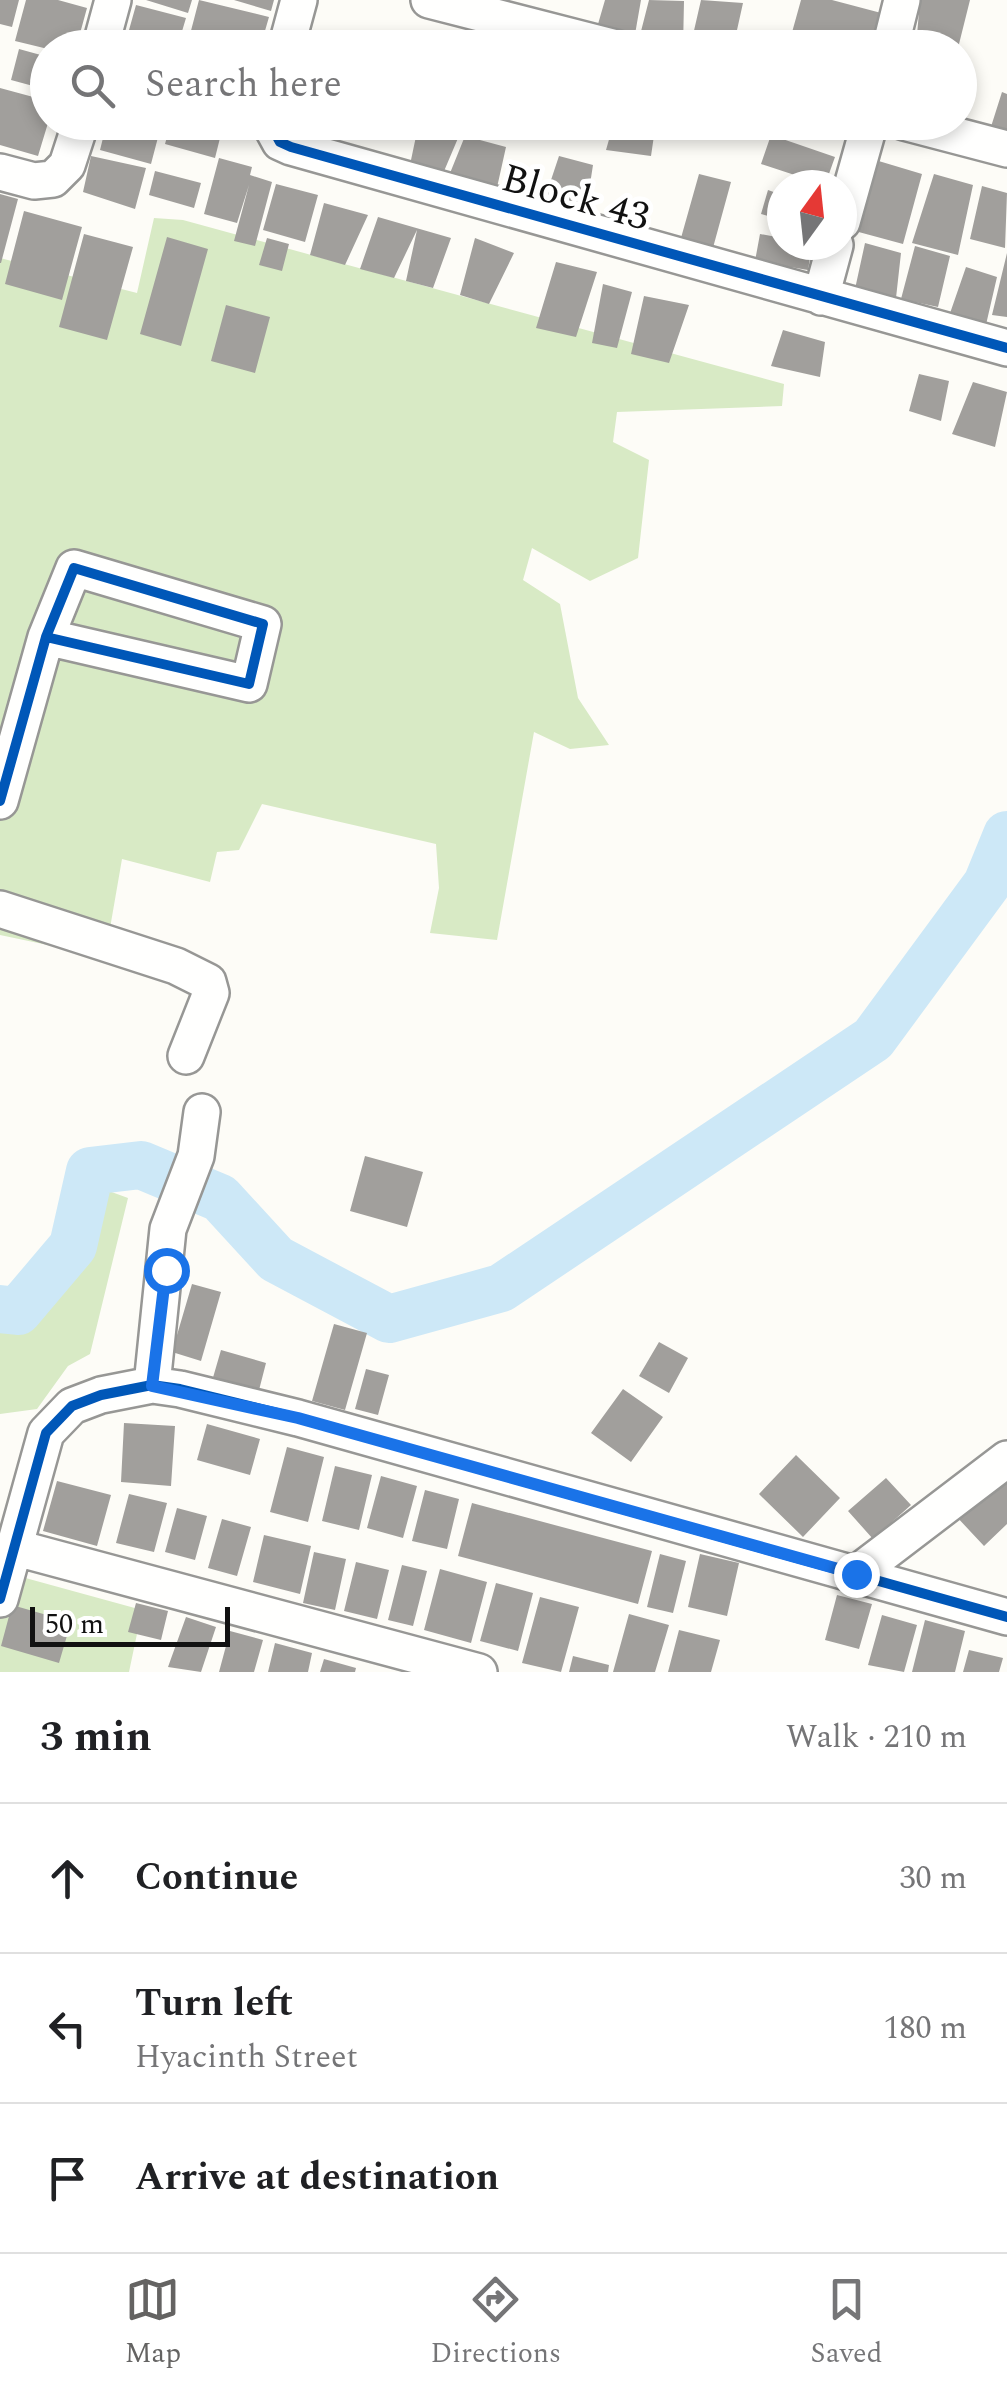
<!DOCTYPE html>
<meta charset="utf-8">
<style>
:root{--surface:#fff;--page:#f2f2f2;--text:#202124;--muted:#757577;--line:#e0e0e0;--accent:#646362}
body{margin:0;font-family:Spectral,serif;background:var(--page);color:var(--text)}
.compass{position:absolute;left:767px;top:170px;width:90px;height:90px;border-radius:50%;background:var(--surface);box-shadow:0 5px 15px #0003;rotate:15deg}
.scale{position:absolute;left:30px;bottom:25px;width:200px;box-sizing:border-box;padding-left:10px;border:5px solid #111;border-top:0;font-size:28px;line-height:35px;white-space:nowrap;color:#111;-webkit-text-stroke:8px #fff;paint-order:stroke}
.stop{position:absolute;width:30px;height:30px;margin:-22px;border:8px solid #1a73e8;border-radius:50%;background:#fff}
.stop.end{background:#1a73e8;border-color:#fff;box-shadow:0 2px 10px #0008}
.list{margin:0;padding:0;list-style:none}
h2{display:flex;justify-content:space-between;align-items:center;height:130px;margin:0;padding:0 40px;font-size:42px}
h2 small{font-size:32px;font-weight:400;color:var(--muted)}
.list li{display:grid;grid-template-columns:65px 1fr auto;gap:30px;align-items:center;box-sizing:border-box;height:150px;padding:0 40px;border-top:2px solid var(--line)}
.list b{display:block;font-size:38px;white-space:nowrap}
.list p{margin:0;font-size:32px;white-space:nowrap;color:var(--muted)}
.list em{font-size:32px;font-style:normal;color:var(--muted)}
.icon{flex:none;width:55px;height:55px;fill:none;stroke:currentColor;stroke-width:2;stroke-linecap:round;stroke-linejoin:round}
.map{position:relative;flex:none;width:1007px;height:1672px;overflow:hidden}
.search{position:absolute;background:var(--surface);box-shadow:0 5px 15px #0003;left:30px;right:30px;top:30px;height:110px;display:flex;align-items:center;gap:25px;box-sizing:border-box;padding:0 35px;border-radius:55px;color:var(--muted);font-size:38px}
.sheet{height:580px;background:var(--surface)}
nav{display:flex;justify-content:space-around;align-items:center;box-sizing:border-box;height:140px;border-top:2px solid var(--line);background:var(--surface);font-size:28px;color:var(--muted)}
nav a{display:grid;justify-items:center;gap:5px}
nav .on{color:var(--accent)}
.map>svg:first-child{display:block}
.forest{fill:#d8eac5}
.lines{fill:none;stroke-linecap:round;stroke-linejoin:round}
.river{stroke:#cde8f7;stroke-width:48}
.building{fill:#a19f9c}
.minor-casing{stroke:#979795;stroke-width:40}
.minor{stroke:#fffffe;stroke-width:35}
.cycleway-casing{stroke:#fff;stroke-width:16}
.cycleway{stroke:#0057b8;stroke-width:10}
.route{stroke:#1a73e8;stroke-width:12}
.labels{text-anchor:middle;stroke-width:10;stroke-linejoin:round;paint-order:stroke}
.street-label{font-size:40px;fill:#111;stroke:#fff}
</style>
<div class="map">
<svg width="1007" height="1672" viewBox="0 0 1007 1672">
<rect width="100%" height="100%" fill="#fdfcf7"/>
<path class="forest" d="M154 218 183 220 784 384 782 406 617 412 613 442 649 460 638 558 590 581 532 548 523 580 560 604 578 698 609 745 570 749 534 732 497 940 430 933 439 888 436 844 262 804 239 850 217 852 210 882 122 859 105 957 0 935V258L137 293Z
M87 1183 128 1198 90 1354 68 1366 37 1409 0 1414V1309L18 1311 73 1246Z
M0 1571 142 1610 129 1672H0Z"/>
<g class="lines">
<path class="river" d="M0 1309 18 1311 73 1246 90 1171 141 1165 220 1198 276 1259 389 1319 501 1288 873 1039 987 884 1007 835"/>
</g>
<path class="building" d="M0 0H19L12 27 0 24Z
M26 0H58L87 8 76 48 48 49 15 41Z
M146 0H192L188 13Z
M199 0 269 17 260 48 187 46Z
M234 0H274L271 11Z
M605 0H641L634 40 596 31Z
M649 0 684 1 683 48 638 43Z
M701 0 743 3 733 48H690Z
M801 0H832L885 14 877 48H836L791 36Z
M920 0H970L958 48 916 47Z
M136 5 186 18 177 48H124Z
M19 49 48 57V90L11 80Z
M0 88 48 101V123L38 156 0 145Z
M1002 92 1007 94V138L989 133Z
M107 122H162L151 164 100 150Z
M171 122H224L215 158 165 144Z
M419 122 464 124 439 183 407 179Z
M614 122H656L651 156 606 150Z
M771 135 835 157 825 185 761 164Z
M465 136 506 147 494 201 444 188Z
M91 156 146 168 135 209 83 192Z
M559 156 593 165 584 223 540 213Z
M219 158 252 167 250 175 272 182 255 246 234 241 249 185 237 223 204 214Z
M872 159 922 174 903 244 855 231Z
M155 171 201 183 194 208 149 195Z
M699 174 731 182 711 255 679 245Z
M934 174 973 185 958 255 912 243Z
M276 184 318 195 305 242 263 230Z
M982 186 1007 193 1005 248 970 239Z
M768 190 782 195V220L761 214Z
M0 194 18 199 1 263H0Z
M324 203 368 215 345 265 310 255Z
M24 211 82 227 62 300 5 284Z
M378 217 451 238 433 288 406 281 417 230 394 278 360 269Z
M84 234 133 247 107 340 59 327Z
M760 234 782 238V245H812L808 270 755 261Z
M167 237 208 249 181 346 140 334Z
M267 238 289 244 282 271 259 265Z
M475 238 514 253 489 304 460 295Z
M865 243 901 253 896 298 855 289Z
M915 246 950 256 938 307 901 299Z
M1007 253V317L992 315Z
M556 262 597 272 576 337 536 328Z
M966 267 997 277 985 329 948 319Z
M603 284 632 292 617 348 592 343Z
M644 296 689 305 669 363 631 354Z
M226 305 270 317 255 373 211 361Z
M783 330 825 342 820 377 771 366Z
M919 374 949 381 941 421 909 411Z
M973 382 1007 392 995 447 952 434Z
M365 1156 423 1172 407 1227 350 1211Z
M192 1284 221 1292 201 1361 172 1352Z
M334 1324 367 1333 345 1410 312 1401Z
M659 1342 688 1358 669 1393 639 1376Z
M221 1350 266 1363 258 1394 212 1381Z
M366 1369 389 1375 378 1415 355 1409Z
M623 1389 663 1417 631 1462 591 1433Z
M124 1423 175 1426 171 1486 121 1482Z
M207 1424 260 1439 250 1475 197 1460Z
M287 1447 324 1457 308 1522 270 1512Z
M796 1455 840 1498 803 1537 759 1494Z
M335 1466 372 1475 359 1530 322 1521Z
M1007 1467V1524L984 1546 955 1515Z
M381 1476 417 1486 403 1538 367 1528Z
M886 1478 911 1505 873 1539 848 1511Z
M57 1481 111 1495 97 1546 43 1531Z
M425 1490 459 1499 447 1549 412 1541Z
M129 1494 167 1503 154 1552 116 1543Z
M472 1503 652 1551 638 1604 458 1556Z
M177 1508 207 1516 195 1560 165 1552Z
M222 1519 251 1527 237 1576 208 1568Z
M264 1535 311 1546 300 1594 253 1582Z
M314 1552 346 1559 335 1610 303 1603Z
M660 1554 686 1561 673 1613 647 1607Z
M700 1554 739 1563 727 1616 688 1607Z
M356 1562 389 1570 377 1619 344 1611Z
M402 1565 427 1571 413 1626 388 1620Z
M440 1569 487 1582 471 1643 424 1630Z
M496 1583 533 1593 518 1651 480 1641Z
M837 1595 872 1604 859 1649 825 1640Z
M540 1597 579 1607 561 1672 522 1663Z
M136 1603 168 1611 161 1640 128 1632Z
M12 1605 71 1622 59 1663 1 1646Z
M629 1614 669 1625 655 1672H613Z
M882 1615 917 1625 904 1672 868 1665Z
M186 1617 216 1627 201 1672 168 1667Z
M925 1620 965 1631 955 1672H912Z
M679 1630 720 1640 711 1672H668Z
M230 1631 263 1640 254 1672H219Z
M275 1643 312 1653 308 1672H268Z
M969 1650 1003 1658 999 1672H963Z
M573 1656 609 1665 608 1672H569Z
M324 1659 356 1668 355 1672H320Z"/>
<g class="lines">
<defs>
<path id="minor" d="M429 0 616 48
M100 48 113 0
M286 48 299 0
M890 48 902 0
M269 122 280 142 291 147 1007 348
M904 122 1007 149
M0 172 34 181 53 179 67 165 81 122
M842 222 870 122
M821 297 835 245
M0 801 46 637 74 568 263 624 249 684 46 637
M0 909 176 966 208 982 211 993 186 1056
M152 1385 168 1229 196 1156 202 1112
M13 1547 479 1672
M856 1574 1007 1459
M0 1599 46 1433 72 1406 101 1395 152 1385 180 1389 298 1418 1007 1617"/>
</defs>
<use href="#minor" class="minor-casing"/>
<use href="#minor" class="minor"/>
<defs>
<path id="cycleway" d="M269 122 280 142 291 147 1007 348
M0 801 46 637 74 568 263 624 249 684 46 637
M0 1599 46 1433 72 1406 101 1395 152 1385 180 1389 298 1418 1007 1617"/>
</defs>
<use href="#cycleway" class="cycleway-casing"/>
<use href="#cycleway" class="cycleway"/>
</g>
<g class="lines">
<path class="route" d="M166 1270 152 1386 298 1418 856 1574"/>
</g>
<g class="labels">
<g class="street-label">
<text transform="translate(576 196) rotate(16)" y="14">Block 43</text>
</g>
</g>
</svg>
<svg class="compass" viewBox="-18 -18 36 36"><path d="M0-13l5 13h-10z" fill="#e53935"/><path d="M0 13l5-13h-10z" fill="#757577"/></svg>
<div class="scale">50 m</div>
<div class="stop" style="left:166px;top:1270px"></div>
<div class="stop end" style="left:856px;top:1574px"></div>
<div class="search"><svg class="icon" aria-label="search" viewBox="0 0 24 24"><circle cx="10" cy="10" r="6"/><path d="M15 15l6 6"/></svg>Search here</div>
</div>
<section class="sheet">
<h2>3 min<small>Walk · 210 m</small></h2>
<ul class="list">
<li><svg class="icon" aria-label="ahead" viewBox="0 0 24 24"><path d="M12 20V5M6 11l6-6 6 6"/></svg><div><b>Continue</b></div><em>30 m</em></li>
<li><svg class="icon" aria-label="left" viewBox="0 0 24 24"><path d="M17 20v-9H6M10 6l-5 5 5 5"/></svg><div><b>Turn left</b><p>Hyacinth Street</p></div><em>180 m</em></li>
<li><svg class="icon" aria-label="arrive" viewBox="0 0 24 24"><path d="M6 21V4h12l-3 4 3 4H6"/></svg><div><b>Arrive at destination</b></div></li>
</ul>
</section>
<nav>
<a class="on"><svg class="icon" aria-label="map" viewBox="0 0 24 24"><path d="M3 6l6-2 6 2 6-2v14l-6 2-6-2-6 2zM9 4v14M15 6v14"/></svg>Map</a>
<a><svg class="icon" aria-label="directions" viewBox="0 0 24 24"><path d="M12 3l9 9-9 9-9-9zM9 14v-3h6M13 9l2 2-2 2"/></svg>Directions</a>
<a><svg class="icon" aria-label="saved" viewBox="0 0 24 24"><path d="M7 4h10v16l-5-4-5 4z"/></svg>Saved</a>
</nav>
